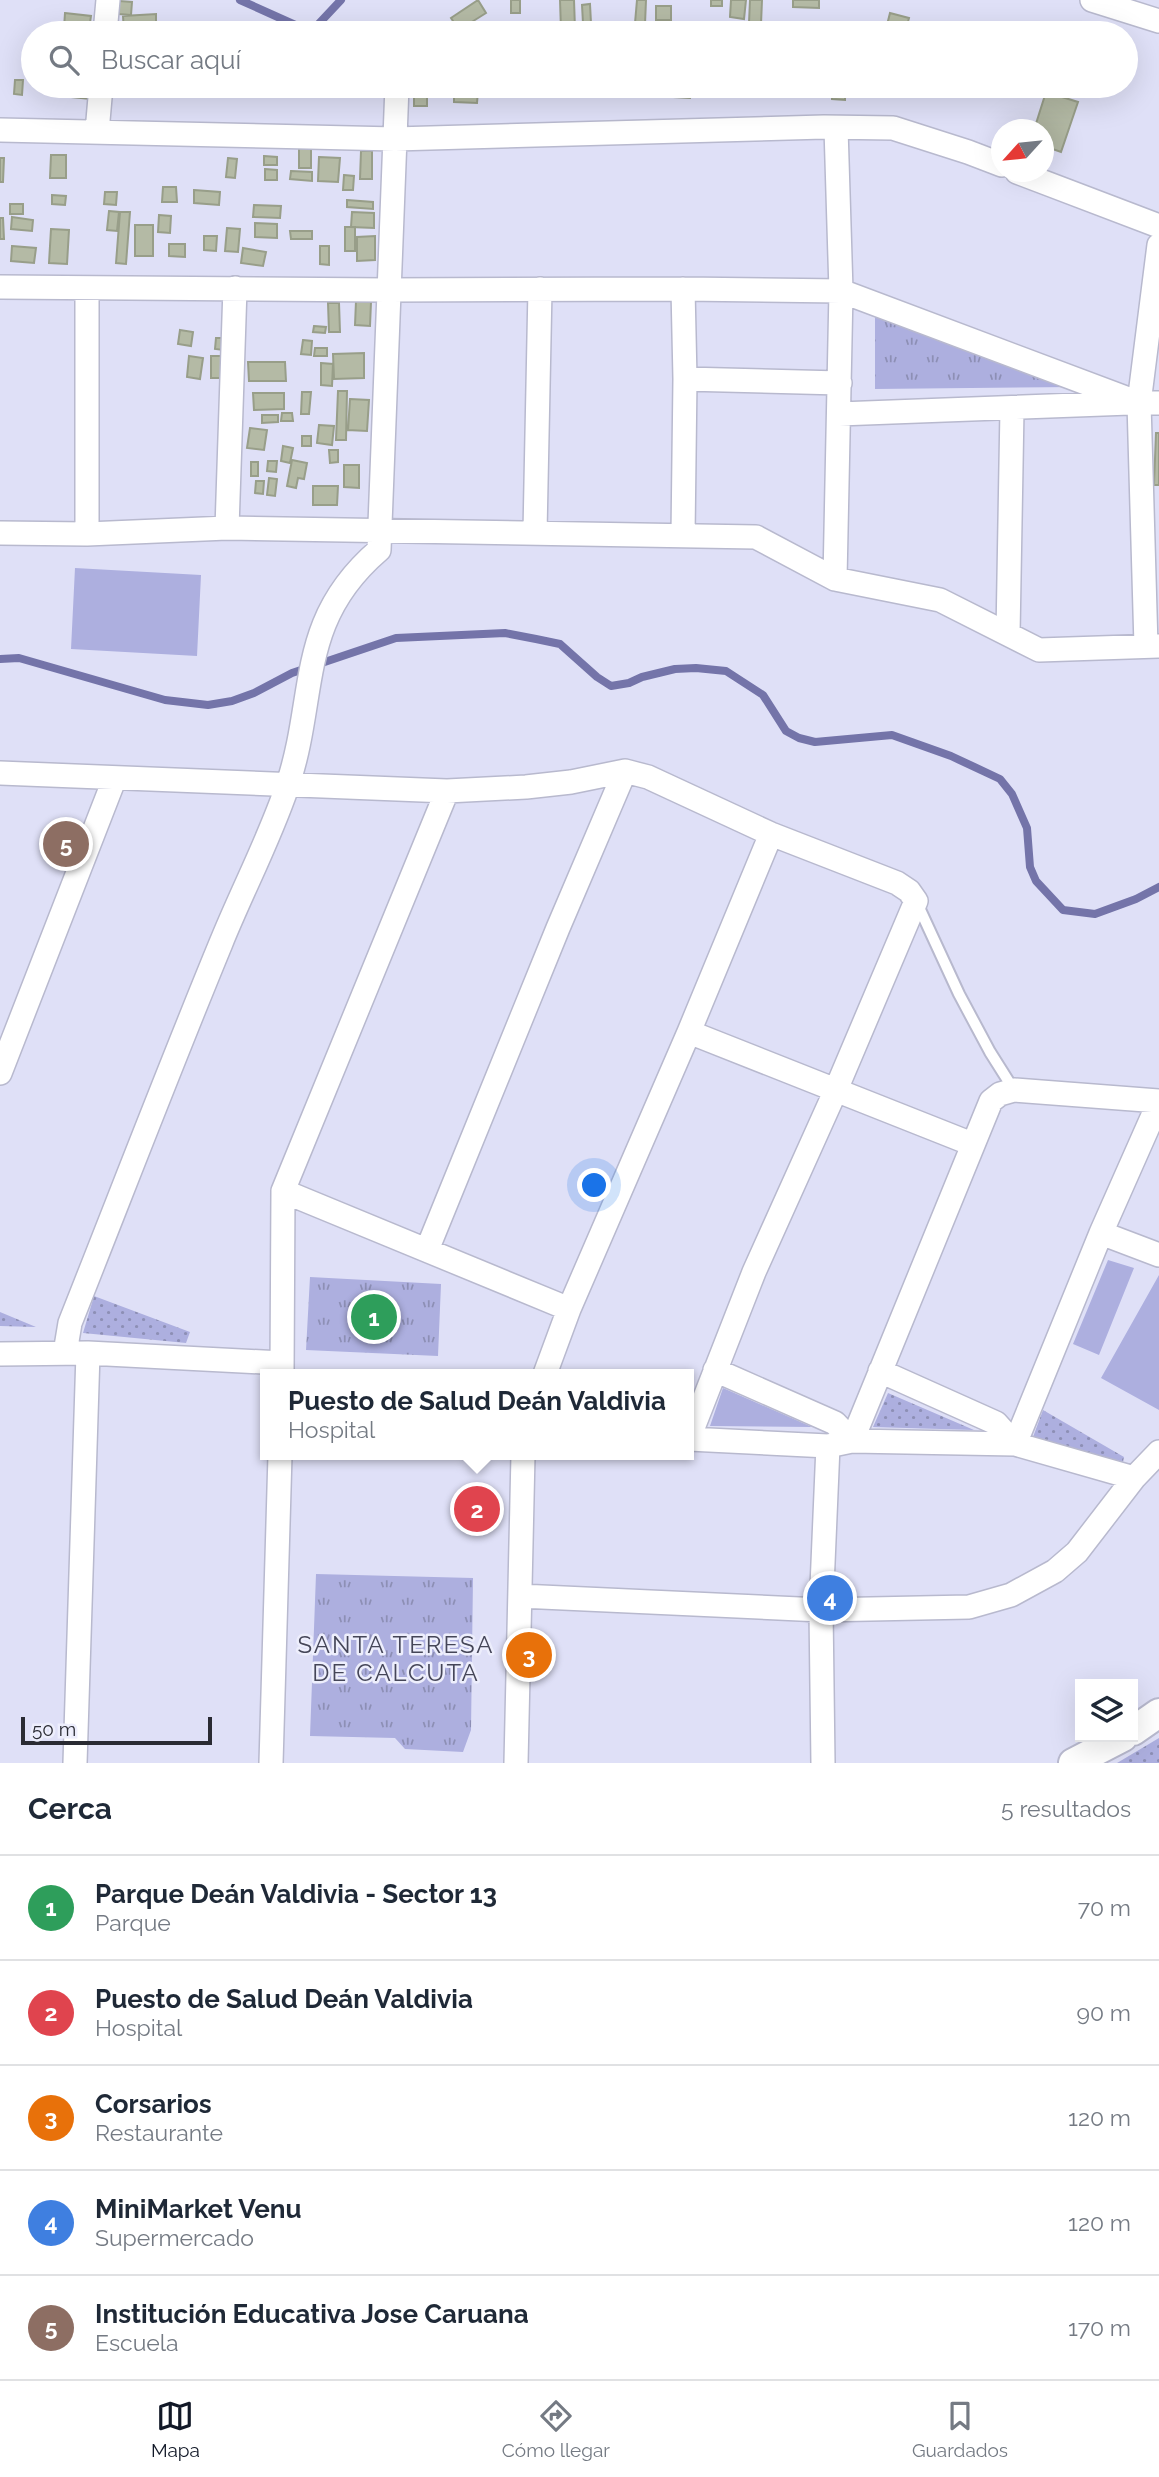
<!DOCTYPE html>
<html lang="es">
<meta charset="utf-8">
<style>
:root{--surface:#fff;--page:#f2f2f3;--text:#1f2937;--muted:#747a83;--line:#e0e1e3;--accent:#111827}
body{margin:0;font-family:Raleway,sans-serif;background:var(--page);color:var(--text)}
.controls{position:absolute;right:21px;bottom:21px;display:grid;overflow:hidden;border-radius:0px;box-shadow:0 7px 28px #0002}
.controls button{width:63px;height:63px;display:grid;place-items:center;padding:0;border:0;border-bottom:2px solid var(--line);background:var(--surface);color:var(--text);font:35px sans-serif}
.compass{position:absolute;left:991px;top:119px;width:63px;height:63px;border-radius:50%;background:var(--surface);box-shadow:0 7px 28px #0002;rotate:243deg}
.scale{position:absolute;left:21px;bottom:18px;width:191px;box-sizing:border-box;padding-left:7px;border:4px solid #2a2b33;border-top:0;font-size:19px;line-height:24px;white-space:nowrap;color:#2a2b33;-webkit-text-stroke:5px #edeefc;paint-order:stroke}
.you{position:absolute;left:595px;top:1186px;width:24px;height:24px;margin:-18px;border:5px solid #fff;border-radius:50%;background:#1a73e8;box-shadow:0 0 0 10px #1a73e833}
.badge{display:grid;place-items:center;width:46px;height:46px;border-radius:50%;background:var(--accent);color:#fff;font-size:23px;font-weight:700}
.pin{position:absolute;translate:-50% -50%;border:4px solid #fff;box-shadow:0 2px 7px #0006}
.popup{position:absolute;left:260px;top:1369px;width:434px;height:91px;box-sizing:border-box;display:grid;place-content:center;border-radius:0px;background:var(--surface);filter:drop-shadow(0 2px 5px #0005);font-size:23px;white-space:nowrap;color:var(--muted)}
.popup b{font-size:26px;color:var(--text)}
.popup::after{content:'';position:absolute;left:50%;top:100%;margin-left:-14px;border:14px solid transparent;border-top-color:var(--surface)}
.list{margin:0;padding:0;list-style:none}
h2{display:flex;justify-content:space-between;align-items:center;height:91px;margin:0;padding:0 28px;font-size:30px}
h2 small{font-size:23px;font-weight:400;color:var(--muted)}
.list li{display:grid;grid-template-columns:46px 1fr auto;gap:21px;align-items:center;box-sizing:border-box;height:105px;padding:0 28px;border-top:2px solid var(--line)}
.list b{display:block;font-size:26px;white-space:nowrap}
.list p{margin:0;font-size:23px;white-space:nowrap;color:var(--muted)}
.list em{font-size:23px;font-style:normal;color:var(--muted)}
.icon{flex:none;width:38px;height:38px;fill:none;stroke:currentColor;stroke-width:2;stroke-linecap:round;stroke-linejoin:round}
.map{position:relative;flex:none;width:1159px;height:1763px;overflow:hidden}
.search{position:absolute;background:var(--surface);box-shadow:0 7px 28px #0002;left:21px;right:21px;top:21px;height:77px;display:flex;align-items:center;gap:18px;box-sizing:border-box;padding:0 24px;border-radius:38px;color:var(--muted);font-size:26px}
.sheet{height:616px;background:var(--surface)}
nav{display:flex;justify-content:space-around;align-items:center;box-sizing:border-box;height:98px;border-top:2px solid var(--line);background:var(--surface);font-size:19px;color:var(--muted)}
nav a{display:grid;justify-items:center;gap:4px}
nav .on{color:var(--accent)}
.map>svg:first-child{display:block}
.grass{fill:url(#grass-dots)}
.park{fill:url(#park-tufts)}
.garden{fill:#adafdf}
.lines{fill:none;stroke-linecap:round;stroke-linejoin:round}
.stream{stroke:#7474a9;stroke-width:8}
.building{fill:#b4baa5;stroke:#989e89;stroke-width:2}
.service-casing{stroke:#b8b9ce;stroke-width:14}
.minor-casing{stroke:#b8b9ce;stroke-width:26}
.tertiary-casing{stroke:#b8b9ce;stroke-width:32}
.service{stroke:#fff;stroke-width:10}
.minor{stroke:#fff;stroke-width:23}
.tertiary{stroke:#fff;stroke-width:28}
.labels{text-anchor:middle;stroke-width:5;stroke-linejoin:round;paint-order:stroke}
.quarter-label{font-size:24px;letter-spacing:2px;fill:#454658;stroke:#edeefc}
</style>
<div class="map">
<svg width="1159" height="1763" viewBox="0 0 1159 1763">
<defs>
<pattern id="grass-dots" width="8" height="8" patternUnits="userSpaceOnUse" patternTransform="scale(1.75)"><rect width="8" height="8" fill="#adafdf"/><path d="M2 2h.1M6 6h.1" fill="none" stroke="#8d8fb5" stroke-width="1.8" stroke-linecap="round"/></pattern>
<pattern id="park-tufts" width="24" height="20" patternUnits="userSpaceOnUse" patternTransform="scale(1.75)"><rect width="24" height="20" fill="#adafdf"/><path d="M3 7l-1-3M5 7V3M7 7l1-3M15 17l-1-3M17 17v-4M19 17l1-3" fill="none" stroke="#8d8fb5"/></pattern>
</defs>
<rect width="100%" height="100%" fill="#dfe0f7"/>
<path class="grass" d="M94 1296 190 1332 186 1343 83 1333Z
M0 1312 36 1327 0 1326Z
M888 1393 974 1430 873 1427Z
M1043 1410 1124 1457 1123 1462 1033 1437Z
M1159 1738V1763H1117Z"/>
<path class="park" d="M875 315 1076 387 875 389Z
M310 1277 441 1284 438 1356 306 1350Z
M316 1574 473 1578 471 1730 463 1752 405 1749 395 1738 310 1736Z"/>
<path class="garden" d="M75 568 201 575 197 656 71 649Z
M1108 1260 1134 1268 1099 1355 1073 1344Z
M1159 1275V1410L1101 1378Z
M723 1388 812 1427 710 1426Z"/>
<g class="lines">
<path class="stream" d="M240 0 311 32 341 0
M0 659 19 658 165 700 208 705 232 701 254 693 292 673 396 638 505 633 536 639 560 644 597 677 611 686 629 683 642 677 675 669 696 668 726 671 763 695 786 731 799 738 815 742 892 735 951 756 1000 779 1012 794 1027 828 1030 867 1036 881 1063 910 1095 914 1136 899 1159 887"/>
</g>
<path class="building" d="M478 0 486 13 459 30 451 18Z
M511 0H520V13H511Z
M560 0H574L575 29 561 30Z
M637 0H646L645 24 635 23Z
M711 0H722V6H711Z
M731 0H746L744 19 730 17Z
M750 0H762L761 24 749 23Z
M793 0H819V8L793 7Z
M119 1 132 2 131 15 119 14Z
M590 4 591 23H583L582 5Z
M656 6H671V20H656Z
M65 13 91 16 89 30 64 28Z
M890 13 909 18 905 33H885Z
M156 14V33H124L123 16Z
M792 26H818V33H792Z
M15 80H23L22 95 14 94Z
M64 86H92L90 99 62 96Z
M414 86H427V106H414Z
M485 86H515V96H485Z
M522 86H549V96H522Z
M560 86H589V95H560Z
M594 86H629L628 95 594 94Z
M639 86H664V95L639 94Z
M710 86H740V94H710Z
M752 86H763L764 93 752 94Z
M775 86H781L782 94H776Z
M785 86H818V90H785Z
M832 86H845V100L832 99Z
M889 86H899L896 96 887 93Z
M902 86H912L909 96 900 93Z
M675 87 691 88 690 98 674 97Z
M454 90 478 91 477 103 454 102Z
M1046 92 1078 102 1061 152 1044 146V130H1034Z
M299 146H311V168H299Z
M361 151H372V179H360Z
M51 155H66V178H50Z
M264 156 277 157V165H264Z
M319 157 340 158 338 182 318 181Z
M0 158H4L3 182H0Z
M228 158 237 159 235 178 226 177Z
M265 169 277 170V180H265Z
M291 171 312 172V181L290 179Z
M344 175 354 176 353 190H343Z
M163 187H176L177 202H162Z
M194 190 220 192 219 205 194 203Z
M105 192H117L116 205 104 204Z
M52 195 66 196 65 205 52 204Z
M347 200 373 202V209L347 207Z
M10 204H23V214H10Z
M254 205 281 206 280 218 253 217Z
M109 211 119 212 117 231 107 230Z
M120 212H130L126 264 116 263Z
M352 212 374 213V228L351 227Z
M159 215 171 216 170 233 158 232Z
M12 217 33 220 32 231 11 229Z
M0 218H3L4 239H0Z
M255 223 277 224V238L255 237Z
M135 225H153V256H135Z
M345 227H355V251H345Z
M227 228 240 229 238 252 225 251Z
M51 229 69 230 67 264 49 263Z
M290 231H312V239H291Z
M204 236H217L216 251 204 250Z
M375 236V260L357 261V237Z
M169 244H185V257L169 256Z
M12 246 36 248 34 263 11 261Z
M320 246H329V265L320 264Z
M243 248 266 252 263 266 241 263Z
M356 301 371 302 370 326 355 325Z
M328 303H339L340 332H329Z
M314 326 326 327 325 333 313 332Z
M180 330 193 332 191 346 178 344Z
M216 338H224L223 350 215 349Z
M303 340 312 341 311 355 301 354Z
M315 348H327V356H314Z
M364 353V378L334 379 333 354Z
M189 356 203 358 200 379 187 377Z
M211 356H223L222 378H211Z
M248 362H285L286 381H249Z
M321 363 333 364 332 386 321 385Z
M338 391H347L346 440H336Z
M302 392H311L309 414H301Z
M253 393H284V409L254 410Z
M350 399 369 400 367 431 348 430Z
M282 413H292L293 421H281Z
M262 415H278V422L262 423Z
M319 425 334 426 332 445 317 443Z
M250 428 267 430 264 450 247 448Z
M1156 433H1159V485H1154Z
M302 436H311V446H302Z
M283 446 293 448 290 463 281 461Z
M329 450H338V462L330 463Z
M292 460 307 463 304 479 298 478 296 488 287 486Z
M268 461H277L276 472 267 471Z
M251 462H258V476H251Z
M344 465H359V488L344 487Z
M269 478 277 479 275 496 267 495Z
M256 481H264L263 494 255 493Z
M313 486H338L337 505H313Z"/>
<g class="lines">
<defs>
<path id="service" d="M917 903 959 994 990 1052 1014 1090"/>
<path id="minor" d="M1092 0 1159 21
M105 33 108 0
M0 130 395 139 824 127 893 128 968 152 1002 165
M97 132 101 86
M1017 172 1159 226
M0 287 387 290 683 289 841 291 1139 403H1159
M685 379 840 383
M839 414 1130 403
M227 528 235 288
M535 532 540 289
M0 533 87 534 227 528 756 537 835 579 940 600 1039 650 1159 646
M87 534V288
M683 535 685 379 683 289
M835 579 841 291 836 128
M1008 634 1012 409
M1146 646 1139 403 1159 245
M0 773 447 791 526 787 571 782 625 771 648 777 771 834 897 883 909 891 916 901 835 1092 754 1272 689 1438
M689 1032 972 1144
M0 1073 114 780
M283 1191 569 1309
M1101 1233 1159 1255
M427 1250 558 928 625 771
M65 1353 70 1323C120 1197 169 1069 221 943 242 891 269 840 287 787 318 695 295 622 379 550L397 86
M0 1354 88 1353 282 1363
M715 1370 835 1423 852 1441 991 1101 1000 1094 1014 1090 1159 1101
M880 1371 996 1423 1015 1444 1101 1233 1159 1102
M282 1374 283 1191 447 791
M545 1374 569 1309 689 1032 771 834
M689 1439 828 1446 852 1441 1015 1444 1134 1478
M520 1596 821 1610 969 1607 1011 1595 1055 1571 1077 1552 1134 1478 1159 1452
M75 1763 88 1353
M271 1763 280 1455
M516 1763 523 1455
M823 1763 821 1610 828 1446"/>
<path id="tertiary" d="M1133 1731 1159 1713
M1073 1763 1123 1737"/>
</defs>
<use href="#service" class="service-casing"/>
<use href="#minor" class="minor-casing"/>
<use href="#tertiary" class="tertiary-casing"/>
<use href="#service" class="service"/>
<use href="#minor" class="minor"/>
<use href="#tertiary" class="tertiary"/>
</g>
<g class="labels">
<g class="quarter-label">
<text x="396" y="1653">SANTA TERESA<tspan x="396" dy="28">DE CALCUTA</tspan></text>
</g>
</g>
</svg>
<div class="controls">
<button><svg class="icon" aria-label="layers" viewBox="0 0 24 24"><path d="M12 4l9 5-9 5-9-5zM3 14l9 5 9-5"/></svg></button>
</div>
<svg class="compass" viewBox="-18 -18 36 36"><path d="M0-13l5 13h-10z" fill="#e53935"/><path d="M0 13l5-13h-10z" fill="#747a83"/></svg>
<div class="scale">50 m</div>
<div class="you"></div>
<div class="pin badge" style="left:374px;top:1317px;background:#2e9e5b">1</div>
<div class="pin badge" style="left:477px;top:1509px;background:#e0444e">2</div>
<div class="popup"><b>Puesto de Salud Deán Valdivia</b>Hospital</div>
<div class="pin badge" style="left:529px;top:1655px;background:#e8710a">3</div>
<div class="pin badge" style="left:830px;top:1598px;background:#3f7fe0">4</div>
<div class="pin badge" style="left:66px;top:844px;background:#8d6e63">5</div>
<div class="search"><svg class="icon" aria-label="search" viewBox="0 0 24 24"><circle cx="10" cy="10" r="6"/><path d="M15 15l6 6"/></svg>Buscar aquí</div>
</div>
<section class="sheet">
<h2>Cerca<small>5 resultados</small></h2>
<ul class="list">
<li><span class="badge" style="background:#2e9e5b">1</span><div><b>Parque Deán Valdivia - Sector 13</b><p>Parque</p></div><em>70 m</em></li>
<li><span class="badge" style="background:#e0444e">2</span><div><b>Puesto de Salud Deán Valdivia</b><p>Hospital</p></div><em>90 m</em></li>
<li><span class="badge" style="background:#e8710a">3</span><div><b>Corsarios</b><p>Restaurante</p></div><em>120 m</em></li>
<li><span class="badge" style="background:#3f7fe0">4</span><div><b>MiniMarket Venu</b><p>Supermercado</p></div><em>120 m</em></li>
<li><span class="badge" style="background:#8d6e63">5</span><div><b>Institución Educativa Jose Caruana</b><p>Escuela</p></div><em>170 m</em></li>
</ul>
</section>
<nav>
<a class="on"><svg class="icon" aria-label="map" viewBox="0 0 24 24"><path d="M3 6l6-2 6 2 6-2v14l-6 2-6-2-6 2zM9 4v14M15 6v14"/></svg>Mapa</a>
<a><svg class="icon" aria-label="directions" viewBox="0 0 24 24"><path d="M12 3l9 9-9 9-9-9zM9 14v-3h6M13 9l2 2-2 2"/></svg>Cómo llegar</a>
<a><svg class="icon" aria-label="saved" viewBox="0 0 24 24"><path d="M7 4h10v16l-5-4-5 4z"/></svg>Guardados</a>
</nav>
